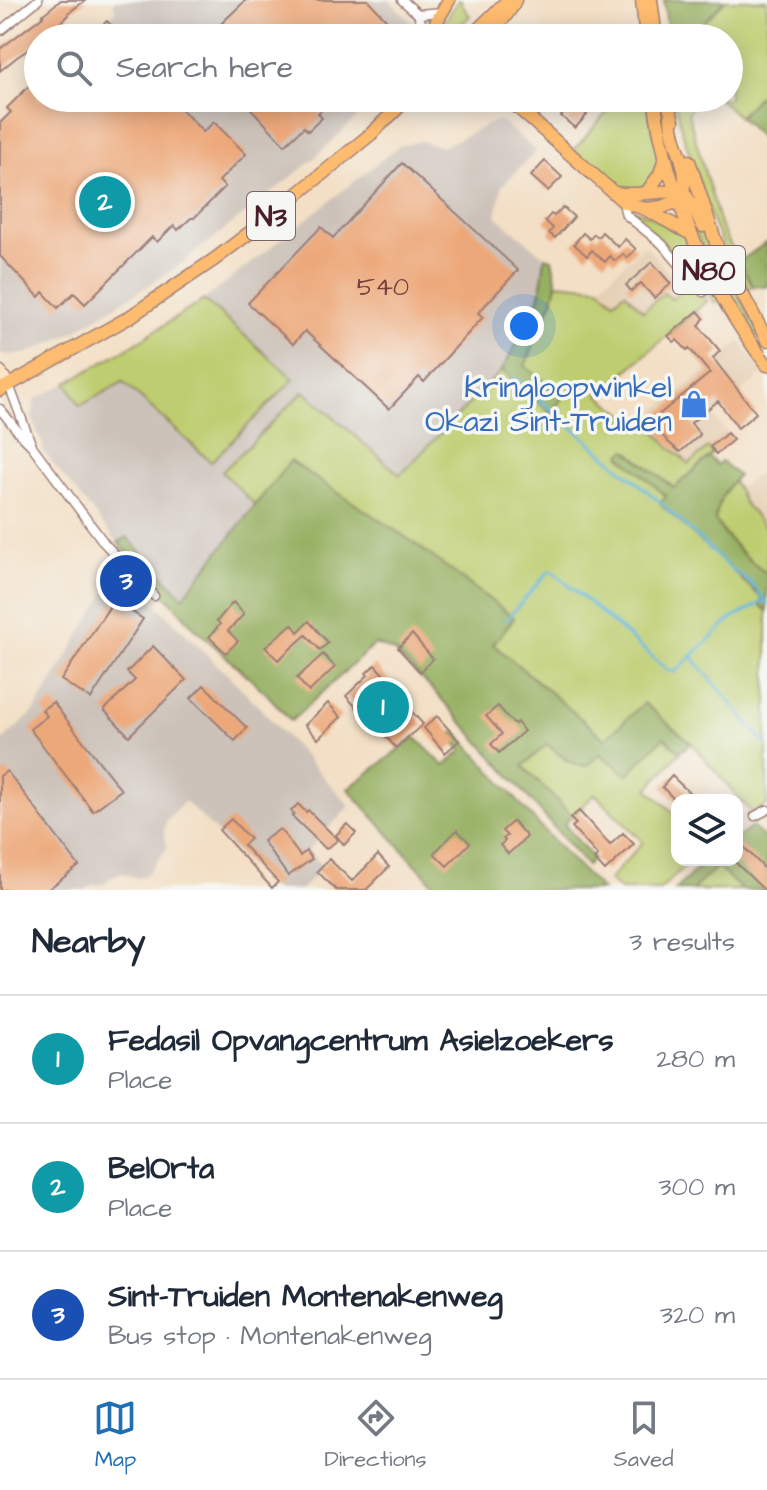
<!DOCTYPE html>
<meta charset="utf-8">
<style>
:root{--surface:#fff;--page:#f6f6f7;--text:#1f2937;--muted:#747a83;--line:#e0e1e3;--accent:#1f6fb2}
body{margin:0;font-family:"Architects Daughter",sans-serif;background:var(--page);color:var(--text)}
.controls{position:absolute;right:24px;bottom:24px;display:grid;overflow:hidden;border-radius:16px;box-shadow:0 4px 20px #0003}
.controls button{width:72px;height:72px;display:grid;place-items:center;padding:0;border:0;border-bottom:2px solid var(--line);background:var(--surface);color:var(--text);font:40px sans-serif}
.you{position:absolute;left:524px;top:326px;width:28px;height:28px;margin:-20px;border:6px solid #fff;border-radius:50%;background:#1a73e8;box-shadow:0 0 0 12px #1a73e833}
.badge{display:grid;place-items:center;width:52px;height:52px;border-radius:50%;background:var(--accent);color:#fff;font-size:26px;font-weight:700}
.pin{position:absolute;translate:-50% -50%;border:4px solid #fff;box-shadow:0 2px 8px #0006}
.list{margin:0;padding:0;list-style:none}
h2{display:flex;justify-content:space-between;align-items:center;height:104px;margin:0;padding:0 32px;font-size:34px}
h2 small{font-size:26px;font-weight:400;color:var(--muted)}
.list li{display:grid;grid-template-columns:52px 1fr auto;gap:24px;align-items:center;box-sizing:border-box;height:128px;padding:0 32px;border-top:2px solid var(--line)}
.list b{display:block;font-size:30px;white-space:nowrap}
.list p{margin:0;font-size:26px;white-space:nowrap;color:var(--muted)}
.list em{font-size:26px;font-style:normal;color:var(--muted)}
.icon{flex:none;width:44px;height:44px;fill:none;stroke:currentColor;stroke-width:2;stroke-linecap:round;stroke-linejoin:round}
.map{position:relative;flex:none;width:767px;height:890px;overflow:hidden}
.search{position:absolute;background:var(--surface);box-shadow:0 4px 20px #0003;left:24px;right:24px;top:24px;height:88px;display:flex;align-items:center;gap:20px;box-sizing:border-box;padding:0 28px;border-radius:44px;color:var(--muted);font-size:30px}
.sheet{height:488px;background:var(--surface)}
nav{display:flex;justify-content:space-around;align-items:center;box-sizing:border-box;height:112px;border-top:2px solid var(--line);background:var(--surface);font-size:22px;color:var(--muted)}
nav a{display:grid;justify-items:center;gap:4px}
nav .on{color:var(--accent)}
.map>svg:first-child{display:block}
.built{fill:#e6d0b5}
.industrial{fill:#ccc2b9}
.green{fill:#becd6f;stroke:#84764d;stroke-width:2}
.forest{fill:#96b062;stroke:#706846;stroke-width:2}
.lines{fill:none;stroke-linecap:round;stroke-linejoin:round}
.stream{stroke:#58b4d6;stroke-width:3}
.building{fill:#eda879}
.street-casing{stroke:#9e7f78;stroke-width:11}
.secondary-casing{stroke:#9e7f78;stroke-width:14}
.primary-casing{stroke:#9e7f78;stroke-width:15}
.street{stroke:#fff;stroke-width:8}
.secondary{stroke:#ffe4c6;stroke-width:11}
.primary{stroke:#febc70;stroke-width:12}
.labels{text-anchor:middle;stroke-width:7;stroke-linejoin:round;paint-order:stroke}
.number-label{font-size:26px;fill:#73413e}
.shield{fill:#f6f6f2;stroke:#7e6067;stroke-width:2}
.shield-label{font-size:28px;font-weight:bold;fill:#4a1f2b}
.shop-label{font-size:30px;fill:#366cbe;stroke:#f6f6f2;text-anchor:end}
</style>
<div class="map">
<svg width="767" height="890" viewBox="0 0 767 890">
<rect width="100%" height="100%" fill="#f6f6f2"/>
<filter id="ink" filterUnits="userSpaceOnUse"><feTurbulence type="fractalNoise" baseFrequency=".0125" numOctaves="2"/><feDisplacementMap in="SourceGraphic" scale="16" xChannelSelector="R" yChannelSelector="G"/><feConvolveMatrix kernelMatrix="1 2 1 2 8 2 1 2 1" color-interpolation-filters="sRGB"/></filter>
<filter id="wash" filterUnits="userSpaceOnUse"><feTurbulence type="fractalNoise" baseFrequency=".006" numOctaves="4" result="noise"/><feDisplacementMap in="SourceGraphic" scale="32" xChannelSelector="R" yChannelSelector="G"/><feGaussianBlur stdDeviation="1.8" result="paint"/><feColorMatrix in="noise" values="0 0 0 0 0 0 0 0 0 0 0 0 0 0 0 0 0 1.4 0 .05"/><feComposite in="paint" operator="in"/></filter>
<g filter="url(#wash)">
<rect width="100%" height="100%" fill="#f3dfc5"/>
<path class="built" d="M645 245 683 289 671 299 664 294 643 311 625 292 614 301 599 287Z
M740 342 764 373 713 416 727 433 690 464 668 445 645 420Z
M767 466V530L743 502 738 489Z"/>
<path class="industrial" d="M116 0H389L414 25 418 32 416 38H88L116 11 113 3Z
M38 85V98H377L309 163 173 270 74 332 26 354 2 355 0 354V120Z
M495 121 503 123 536 151 502 186 496 216 545 257 540 295 530 320 502 370 400 475 304 391 223 472 255 505 182 597 127 538 118 543 42 450 44 448 32 417 35 399 67 383 80 405 123 382 294 379 204 300 399 146 421 141 442 147Z
M120 569 247 694 350 806 308 850 322 867 301 890H275L185 801 166 821 164 831 167 848 146 875 138 878 122 873 112 877 103 884 92 885 86 890H0V743L34 712Z"/>
<path class="green" d="M458 0H461L462 5 470 16 448 38H435Z
M725 0H767V87L739 117 718 98H729V38H689Z
M619 98H646L660 162 651 182 638 190 615 188 574 150Z
M674 98H699L688 113 721 228 753 286 745 290 714 226 682 131Z
M685 205 692 209 717 266 726 272 759 334 752 339 715 278Z
M631 209 648 215 686 237 719 300 716 304 662 241 629 213Z
M557 283 599 287 614 301 625 292 643 311 664 293 672 299 691 283 707 301 599 395 638 425 645 420 668 445 689 464 708 448 713 453 674 488 627 450 666 497 661 504 763 599 760 604 767 611V805L752 813 691 743 644 704 605 739 492 644 514 618 291 461 255 505 222 472 304 391 400 475 502 370 552 413 563 396 524 366 553 300Z
M204 300 294 379 211 462 123 382 80 406 67 383 134 344Z
M732 481 738 489 743 502 767 530V574C743 556 732 544 715 520L718 504Z
M664 736 680 752 648 789 677 816V860H691L660 890H620L609 880 643 842 595 794 572 816 523 766 547 744 567 761Z
M717 866 742 890H692Z"/>
<path class="forest" d="M664 0H725L689 38H668Z
M767 87V143L739 117Z
M767 242V287L753 286 739 262Z
M545 257 552 259 557 283 553 300 525 366 563 397 551 414 502 370 530 320 540 295Z
M626 450 674 488 709 457 717 465 721 461 738 476C725 487 718 504 715 520 729 543 746 558 767 574V611L759 604 763 599 660 504 666 496 621 456 622 453Z
M290 461 413 542 514 618 493 644 605 739 644 703 691 743 680 752 664 737 627 775 600 754 587 766C570 766 560 755 547 744L523 766 572 816 564 824 593 858 587 866 510 776 436 693 393 651 375 644 291 721 267 694 195 628 118 543 127 537 183 597Z
M455 731C504 783 549 841 602 890H439L348 789 415 737 444 766 462 751 450 736Z
M752 827 767 840V890H742L717 867 692 890H675L706 860H737V838Z"/>
<g class="lines">
<path class="stream" d="M513 377 660 502 731 569 750 582 767 603
M506 620 549 571H552L669 671 675 672 731 619 765 601
M692 657 767 745"/>
</g>
<g id="blocks">
<path class="building" d="M61 0H86L68 13 69 15 52 31 57 38H38V41L34 46 17 57 0 71V49L43 16 42 15Z
M246 0H368L396 30V38H206Z
M107 21 123 38H89Z
M38 77V98H171L203 132 214 122 246 154 219 181 225 187 194 218H191L178 230 174 225 157 242 152 237 85 304 74 293 58 308 43 292 39 297 0 256V123L11 112 7 108Z
M241 98H334L318 113 322 118 308 131 304 127 285 145Z
M574 103 587 115 575 128 561 116Z
M545 161 562 177 548 191 531 176Z
M402 163 518 270 478 313 483 317 424 382 419 377 389 409 305 331 293 344 248 303 321 227 333 238Z
M563 207 574 217 555 238 549 233 553 228 545 221 551 214 554 216Z
M602 232 618 247 625 239 636 249 627 258 623 254 615 261 610 256 605 262 592 250 587 256 574 244 583 233 590 239 594 234 598 237Z
M652 262 671 284 654 298 641 283 631 291 626 285Z
M698 311 704 318 699 326 720 351 713 358 756 413 738 428 718 401 691 423 700 435 680 452 668 442 651 421 710 373 689 348 687 350 677 340 674 342 668 336Z
M727 433 733 440 716 454 710 447Z
M114 600 143 619 91 699 61 680Z
M233 602 244 614 228 631 238 641 226 653 209 637 220 624 217 621Z
M309 621 328 643 320 650 306 635 278 660 265 647 292 624 298 632Z
M412 634 433 659 420 672 398 648Z
M153 646 186 680 129 736 104 710 135 680 127 672Z
M323 654 335 667 309 692 297 678Z
M375 665 390 682 387 685 423 724 396 748 359 706 357 708 346 696 368 675 366 673Z
M204 685 247 728 235 741 191 698Z
M53 702 121 790 93 811 30 729 47 716 42 710Z
M328 703 341 717 318 739 305 725Z
M498 706 510 720 515 724 517 722 524 731 499 753 491 744 502 734 486 716Z
M437 716 459 741 445 753 424 728Z
M7 771 79 866 47 890H0V776Z
M672 776 697 800H675L662 787Z
M298 804 306 812 308 810 338 840 326 849 292 816 294 814 291 811Z
M579 811 610 845 623 833 634 844 605 871 594 859 598 856 572 827 576 824 570 818Z
M231 819 250 839 243 845 278 882 272 888 219 830Z
M513 821 527 837 508 854 500 845 505 841 503 839 507 836 502 831Z
M347 824 356 833 344 845 336 835Z
M280 829 300 856 306 851 312 859 288 876 263 841Z
M457 830 470 843 447 866 434 853Z
M741 844 767 871V890H764L734 861 737 860V848Z
M378 855 389 867 366 890H336L317 871 329 859 352 881Z"/>
</g>
</g>
<g filter="url(#ink)">
<use href="#blocks" fill-opacity="0" stroke="#9e7f78" stroke-width="2"/>
<g class="lines">
<defs>
<path id="street" d="M402 0 418 14 427 38
M418 14 442 12
M0 31 38 0
M625 201 624 207 626 215 662 244 703 292
M9 385 30 441
M0 409 21 435 32 446 105 544 154 596
M755 816 767 810"/>
<path id="secondary" d="M0 371 9 385"/>
<path id="primary" d="M642 0 646 38
M651 0 656 38
M427 38 449 0
M469 38 508 0
M489 38C496 24 510 15 515 0
M507 98 624 202 645 209 662 207 679 201C696 167 670 147 671 116
M654 98C667 194 708 288 767 365
M667 98 673 121
M689 161 718 249 767 340
M647 192 660 174 665 157
M615 193C638 197 660 189 684 192L703 226
M645 209 691 234
M0 390 128 318 215 259 261 224 371 134 408 98"/>
</defs>
<use href="#street" class="street-casing"/>
<use href="#secondary" class="secondary-casing"/>
<use href="#primary" class="primary-casing"/>
<use href="#street" class="street"/>
<use href="#secondary" class="secondary"/>
<use href="#primary" class="primary"/>
</g>
</g>
<defs>
<symbol id="shop-bare" viewBox="-9 -9 18 18"><path d="M-5-2.5h2.3a2.7 3.5 0 0 1 5.4 0H5L5.5 6h-11ZM-1.5-2.5h3a1.5 2.3 0 0 0-3 0Z" fill="#3f7fe0" stroke="#f6f6f2" stroke-width="2.5" paint-order="stroke"/></symbol>
</defs>
<g fill-rule="evenodd">
<use href="#shop-bare" x="674" y="384" width="40" height="40"/>
</g>
<g class="labels">
<g class="number-label">
<text x="383" y="295">540</text>
</g>
<g class="shield">
<rect x="247" y="192" width="48" height="48" rx="6"/>
<rect x="673" y="246" width="72" height="48" rx="6"/>
</g>
<g class="shield-label">
<text x="271" y="226">N3</text>
<text x="709" y="280">N80</text>
</g>
<g class="shop-label">
<text x="672" y="397">Kringloopwinkel<tspan x="672" dy="34">Okazi Sint-Truiden</tspan></text>
</g>
</g>
</svg>
<div class="controls">
<button><svg class="icon" aria-label="layers" viewBox="0 0 24 24"><path d="M12 4l9 5-9 5-9-5zM3 14l9 5 9-5"/></svg></button>
</div>
<div class="you"></div>
<div class="pin badge" style="left:383px;top:707px;background:#0f9aa8">1</div>
<div class="pin badge" style="left:105px;top:202px;background:#0f9aa8">2</div>
<div class="pin badge" style="left:126px;top:581px;background:#1a4fb4">3</div>
<div class="search"><svg class="icon" aria-label="search" viewBox="0 0 24 24"><circle cx="10" cy="10" r="6"/><path d="M15 15l6 6"/></svg>Search here</div>
</div>
<section class="sheet">
<h2>Nearby<small>3 results</small></h2>
<ul class="list">
<li><span class="badge" style="background:#0f9aa8">1</span><div><b>Fedasil Opvangcentrum Asielzoekers</b><p>Place</p></div><em>280 m</em></li>
<li><span class="badge" style="background:#0f9aa8">2</span><div><b>BelOrta</b><p>Place</p></div><em>300 m</em></li>
<li><span class="badge" style="background:#1a4fb4">3</span><div><b>Sint-Truiden Montenakenweg</b><p>Bus stop · Montenakenweg</p></div><em>320 m</em></li>
</ul>
</section>
<nav>
<a class="on"><svg class="icon" aria-label="map" viewBox="0 0 24 24"><path d="M3 6l6-2 6 2 6-2v14l-6 2-6-2-6 2zM9 4v14M15 6v14"/></svg>Map</a>
<a><svg class="icon" aria-label="directions" viewBox="0 0 24 24"><path d="M12 3l9 9-9 9-9-9zM9 14v-3h6M13 9l2 2-2 2"/></svg>Directions</a>
<a><svg class="icon" aria-label="saved" viewBox="0 0 24 24"><path d="M7 4h10v16l-5-4-5 4z"/></svg>Saved</a>
</nav>
